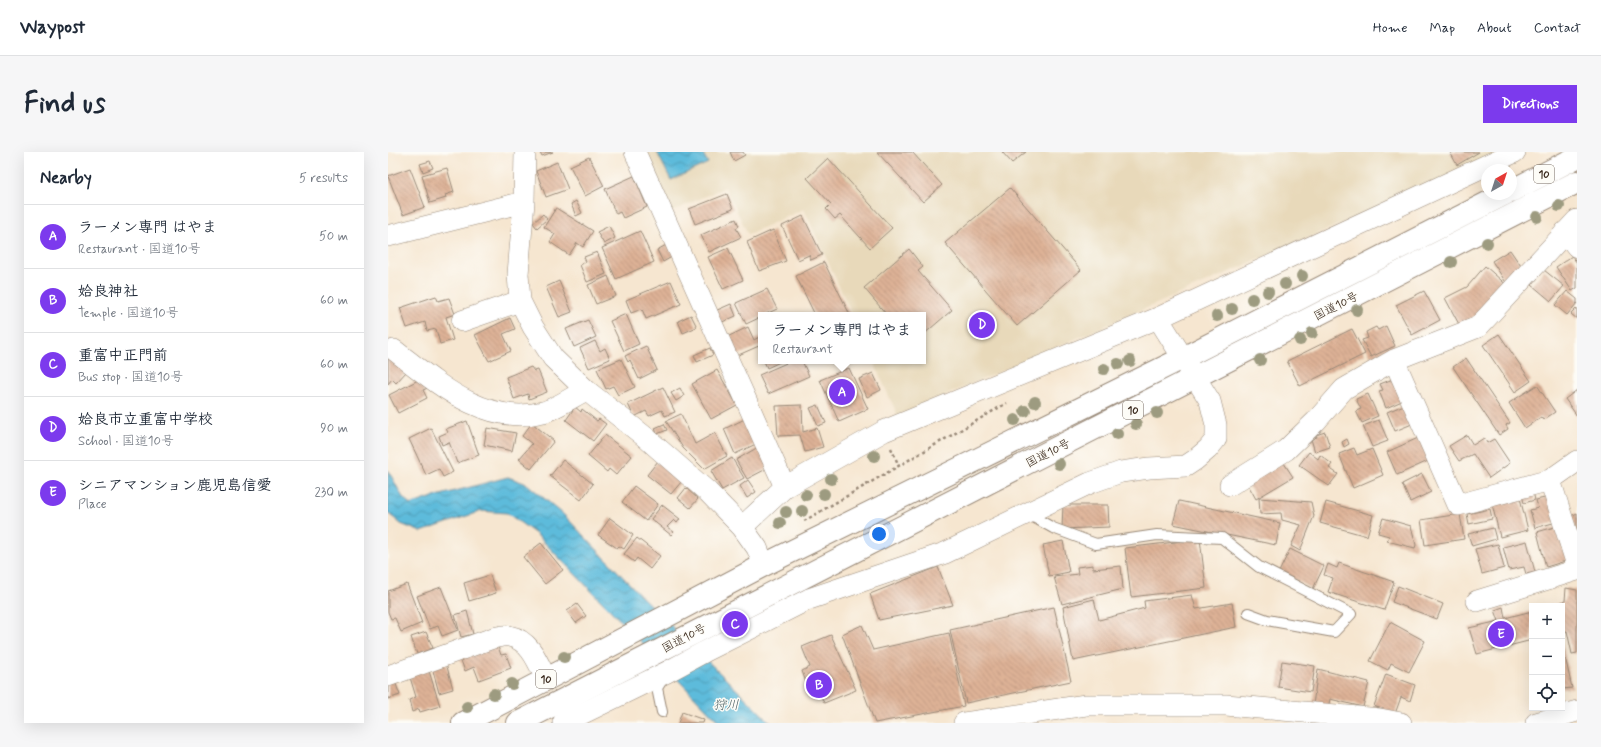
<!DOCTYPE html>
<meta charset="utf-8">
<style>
:root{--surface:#fff;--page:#f6f6f7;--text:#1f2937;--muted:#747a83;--line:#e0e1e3;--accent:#7c3aed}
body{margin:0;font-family:Mynerve,"Klee One",sans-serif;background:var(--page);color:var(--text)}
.controls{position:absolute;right:12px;bottom:12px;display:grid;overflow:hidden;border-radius:0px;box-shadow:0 4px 16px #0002}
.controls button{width:36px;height:36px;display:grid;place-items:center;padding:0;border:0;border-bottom:1px solid var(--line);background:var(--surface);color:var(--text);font:20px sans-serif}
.compass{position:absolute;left:1093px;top:12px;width:36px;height:36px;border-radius:50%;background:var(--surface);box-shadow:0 4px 16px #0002;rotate:39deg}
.you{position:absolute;left:491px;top:382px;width:14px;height:14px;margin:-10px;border:3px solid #fff;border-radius:50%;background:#1a73e8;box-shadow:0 0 0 6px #1a73e833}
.badge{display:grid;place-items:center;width:26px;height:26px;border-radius:50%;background:var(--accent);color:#fff;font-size:13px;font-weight:700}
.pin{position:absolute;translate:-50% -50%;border:2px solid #fff;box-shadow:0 1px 4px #0006}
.popup{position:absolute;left:370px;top:160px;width:168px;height:52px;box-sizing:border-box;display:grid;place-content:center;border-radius:0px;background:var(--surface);filter:drop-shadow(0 1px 3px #0005);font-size:13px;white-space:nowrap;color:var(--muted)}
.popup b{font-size:15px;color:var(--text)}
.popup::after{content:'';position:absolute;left:50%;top:100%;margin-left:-8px;border:8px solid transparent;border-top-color:var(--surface)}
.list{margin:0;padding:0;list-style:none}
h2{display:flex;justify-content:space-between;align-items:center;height:52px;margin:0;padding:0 16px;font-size:17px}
h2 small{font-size:13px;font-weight:400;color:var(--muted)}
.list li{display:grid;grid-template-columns:26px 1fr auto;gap:12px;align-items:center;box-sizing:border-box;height:64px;padding:0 16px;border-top:1px solid var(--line)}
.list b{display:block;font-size:15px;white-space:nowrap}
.list p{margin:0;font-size:13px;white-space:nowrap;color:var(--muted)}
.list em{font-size:13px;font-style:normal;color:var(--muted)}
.icon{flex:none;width:22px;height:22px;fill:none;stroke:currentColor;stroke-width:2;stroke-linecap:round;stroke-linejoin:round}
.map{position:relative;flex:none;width:1189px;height:571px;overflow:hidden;border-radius:0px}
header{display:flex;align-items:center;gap:24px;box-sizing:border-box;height:56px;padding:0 20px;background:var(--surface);border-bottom:1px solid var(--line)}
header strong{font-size:19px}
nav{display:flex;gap:22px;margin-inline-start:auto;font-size:14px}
.intro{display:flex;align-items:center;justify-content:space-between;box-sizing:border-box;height:96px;padding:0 24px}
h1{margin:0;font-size:28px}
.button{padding:10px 18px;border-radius:0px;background:var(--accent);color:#fff;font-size:14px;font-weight:700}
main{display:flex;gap:24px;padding:0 24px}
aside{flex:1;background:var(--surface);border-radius:0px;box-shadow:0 4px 16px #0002}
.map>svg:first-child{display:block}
.built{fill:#e8d9ba}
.water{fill:url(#water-waves);stroke:#4c727c}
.building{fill:url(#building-back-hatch)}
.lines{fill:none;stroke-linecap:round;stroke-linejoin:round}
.service-casing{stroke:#988877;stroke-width:12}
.minor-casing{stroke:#988877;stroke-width:22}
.trunk-casing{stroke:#988877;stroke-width:24}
.path{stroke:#988877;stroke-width:2.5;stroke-dasharray:3 3;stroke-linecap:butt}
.service{stroke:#fff;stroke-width:10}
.minor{stroke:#fff;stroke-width:21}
.trunk{stroke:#fff;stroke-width:22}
.tree{fill:#9d9b80}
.labels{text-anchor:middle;stroke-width:3;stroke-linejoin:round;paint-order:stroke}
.shield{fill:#fdfcf7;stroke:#75695f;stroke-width:1}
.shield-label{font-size:11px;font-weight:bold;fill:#3b2a1e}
.street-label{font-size:12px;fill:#3b2a1e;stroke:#fdfcf7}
.water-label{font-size:13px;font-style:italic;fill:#475d60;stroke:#fdfcf7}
</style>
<header>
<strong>Waypost</strong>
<nav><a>Home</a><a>Map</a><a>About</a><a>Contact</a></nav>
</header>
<div class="intro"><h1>Find us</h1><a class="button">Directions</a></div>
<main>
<aside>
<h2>Nearby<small>5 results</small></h2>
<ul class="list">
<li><span class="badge">A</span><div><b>ラーメン専門 はやま</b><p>Restaurant · 国道10号</p></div><em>50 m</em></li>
<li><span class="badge">B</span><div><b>姶良神社</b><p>Temple · 国道10号</p></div><em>60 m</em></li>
<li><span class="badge">C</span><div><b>重富中正門前</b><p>Bus stop · 国道10号</p></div><em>60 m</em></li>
<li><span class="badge">D</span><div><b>姶良市立重富中学校</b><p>School · 国道10号</p></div><em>90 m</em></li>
<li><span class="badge">E</span><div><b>シニアマンション鹿児島信愛</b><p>Place</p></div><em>230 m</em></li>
</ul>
</aside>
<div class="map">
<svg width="1189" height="571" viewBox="0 0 1189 571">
<defs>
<pattern id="water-waves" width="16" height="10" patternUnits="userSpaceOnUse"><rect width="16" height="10" fill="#5dbbdb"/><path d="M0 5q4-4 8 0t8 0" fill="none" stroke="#4e98b1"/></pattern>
<pattern id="building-back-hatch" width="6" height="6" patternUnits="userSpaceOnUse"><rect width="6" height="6" fill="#deb296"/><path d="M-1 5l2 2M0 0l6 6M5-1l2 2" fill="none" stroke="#b5917a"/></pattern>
</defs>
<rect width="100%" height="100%" fill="#fdfcf7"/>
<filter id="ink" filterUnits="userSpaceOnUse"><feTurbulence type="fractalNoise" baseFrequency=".025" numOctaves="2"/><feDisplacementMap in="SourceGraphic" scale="8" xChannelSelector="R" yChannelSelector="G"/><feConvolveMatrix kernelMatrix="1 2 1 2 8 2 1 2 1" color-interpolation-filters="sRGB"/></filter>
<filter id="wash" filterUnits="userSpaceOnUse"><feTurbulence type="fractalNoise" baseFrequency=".012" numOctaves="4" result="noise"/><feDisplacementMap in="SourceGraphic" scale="16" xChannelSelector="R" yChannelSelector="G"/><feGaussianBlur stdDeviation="0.9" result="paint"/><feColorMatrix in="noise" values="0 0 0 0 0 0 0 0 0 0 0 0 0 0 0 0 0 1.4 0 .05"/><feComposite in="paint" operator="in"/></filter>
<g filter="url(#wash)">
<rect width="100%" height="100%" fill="#f6e6d0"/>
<path class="built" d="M253 0H1118L510 264 485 209H535V163H464L416 57 360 82 337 35 283 60Z"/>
<path class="water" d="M269 0H314L320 11 283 28Z
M0 318 14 344 22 353 45 345 120 325 139 332 175 362 256 447 383 571H332L148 382 119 361 93 359 33 380 13 372 0 361Z"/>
<g id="blocks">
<path class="building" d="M152 0H165L154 4Z
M342 0H355L357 3 346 9Z
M489 0H524L554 33 535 50Z
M614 0H638L624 11Z
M1062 0H1091L1069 13Z
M201 5 216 34 197 44 182 14Z
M440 6 504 76 482 96 452 63 447 67 438 57 443 52 419 26Z
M42 9 45 16 35 20 32 12Z
M169 10 180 37 158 45 148 19Z
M22 16 37 55 15 63 0 24Z
M59 16 66 40 57 43 58 46 42 51 34 23Z
M246 24 259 55 235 66 232 60 228 62 217 37Z
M622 36 693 118 629 174 557 91Z
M339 42 345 57 307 72 301 57Z
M188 49 194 61 188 64 183 52Z
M168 56 205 79 195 95 189 91 181 103 162 90 167 82 156 75Z
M155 62 159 67 149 76 145 71Z
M415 64 434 103 423 108 421 103 410 108 394 74Z
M348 67 351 74 348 76 353 85 321 100 313 83Z
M221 74 227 86 216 92 209 80Z
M385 78 398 109 371 119 359 90Z
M252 79 266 110 228 127 214 96Z
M280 92 287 103 275 110 269 98Z
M340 96 355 128 335 137 320 105Z
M521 97 535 115 530 119 564 158 535 183V163H499L476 136Z
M1122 98 1137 120 1119 132 1104 109Z
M209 100 218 122 199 130 192 113 198 110 196 105Z
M1184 104 1189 111V136L1184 139 1168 115Z
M436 110 462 163H427L408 124Z
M1097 114 1122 136 1073 176 1057 146 1079 135Z
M1156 118 1176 134 1163 149 1144 133Z
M220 124 228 144 208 152 200 133Z
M171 129 184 160 171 165 158 135Z
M283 129 293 152 258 167 254 157 243 161 238 148Z
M379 137 389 157 376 163H373V165L358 172 348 151Z
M1036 139 1052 168 1024 183 1008 153Z
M1179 139 1189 147V151L1179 163 1167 153Z
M48 144 50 149 61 146 67 162 58 165 65 188 52 192 48 177 39 179 37 170 19 176 12 156Z
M343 152 348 164 332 171 327 159Z
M1189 156V167L1183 162Z
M238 162 251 192 236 199 222 169Z
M303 163 309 175 295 181 290 169Z
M122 166 127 177 115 182 123 199 101 209 87 183Z
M200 168 208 185 186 195 178 177Z
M998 174 1007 194 983 205 974 188 980 186 978 180 988 175 990 178Z
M360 175 366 188 373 184V193L346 205 337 186Z
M964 177 977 202 912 234 899 209Z
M1111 182 1143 229 1127 240 1095 193Z
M207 189 212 199 217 196 222 207 201 216 192 196Z
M258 194 269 218 251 227 242 208 240 210 237 204Z
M322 196 325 203 309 210 306 203Z
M0 202 19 219 8 231 4 227 0 232Z
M1078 206 1122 271 1118 273 1120 277 1111 283 1065 215Z
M233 207 247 235 230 243 225 234 218 237 209 217Z
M376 209H394L379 216Z
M403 209H414L421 224 380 242 371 223Z
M143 215 146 219 150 218 159 240 141 247 140 242 126 247 118 225Z
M461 216 480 257 451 270 432 228Z
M329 218 349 253 323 267 304 232Z
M485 221 493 238 479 245 471 227Z
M36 225 42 235 35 238 39 246 10 261 1 243Z
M1005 227 1014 249 998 256 991 239 995 238 992 232Z
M1149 233 1167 260 1155 268 1153 265 1137 276 1121 251Z
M275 235 287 260 277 264 274 258 261 264 258 259 246 265 240 252Z
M292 236 296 244 288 249 283 241Z
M1189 238V264L1177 247Z
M980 242 990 264 974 271 968 259 973 257 968 247Z
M414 253 415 280 429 276 435 295 417 300 412 283 390 284 388 254Z
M430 253 438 271 430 274 422 256Z
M1016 253 1024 272 1007 279 999 260Z
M187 255 193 260 194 257 209 269 211 267 218 272 205 289 178 268Z
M293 262 307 292 327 281 339 304 316 317 295 296 278 269Z
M361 265 372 290 347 302 336 277Z
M991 268 1000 289 984 295 975 274Z
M79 269 91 303 69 311 61 290 54 293 51 284 60 280 58 277Z
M144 271 166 289 143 317 131 307 144 292 134 284Z
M276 272 279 278 269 282 267 276Z
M43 276 65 320 55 325 51 317 38 323 21 287Z
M99 276 128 281 124 299 96 293Z
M937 280 942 295 927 300 923 287 929 285 928 283Z
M1039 282 1049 305 1009 323 999 300Z
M217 283 244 304 228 323 221 317 219 320 200 304Z
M1079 283 1085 293 1096 286 1099 291 1106 287 1122 311 1101 326 1085 302 1071 309 1061 294Z
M959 287 961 292 956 295 954 290Z
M372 294 384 314 359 327 348 308Z
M966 296 969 303 984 297 995 323 965 336 951 302Z
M921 300 930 307 932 303 944 312 941 316 950 322 941 334 911 313Z
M344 306 356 326 334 338 323 319Z
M175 308 205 332 193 348 162 324Z
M894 308 905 325 868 347 858 329Z
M270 309 294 329 283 342 259 323Z
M1034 322 1043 340 1022 350 1014 332Z
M360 328 368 340 359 346 352 334Z
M246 334 270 352 258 369 234 350Z
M298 336 310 347 302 356 290 346Z
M1145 340 1147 348 1136 351 1134 343Z
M1165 344 1172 369 1147 376 1142 358 1150 356 1148 348Z
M871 346 923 350 926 364 912 399 903 394 913 373 894 368 893 361 872 362Z
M1132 346 1140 378 1112 385 1104 352Z
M791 349 892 371 888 393 785 372Z
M938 350 985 363 979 384 932 371Z
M274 353 292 367 289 371 286 368 279 375 286 380 283 383 263 367Z
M675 353H720L721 375 674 377Z
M1102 357 1104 367 1081 372 1079 362Z
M1189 361V378L1183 364Z
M1072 362 1076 387 1037 393 1033 368Z
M222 366 245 383 236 397 231 394 229 396 210 383Z
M995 366 1023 374 1028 393 1027 396 999 389 1001 384 990 381Z
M1174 373 1184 407 1158 415 1149 380Z
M1105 376 1108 387 1084 394 1080 382Z
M249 386 272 404 262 417 249 406 246 410 236 402Z
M812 387 818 436 743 445 737 396Z
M675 389 681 420 661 424 655 393Z
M1139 389 1147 420 1138 422 1136 415 1121 418 1115 395Z
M153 391 175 418 157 432 135 405Z
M1110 392 1116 416 1094 422 1087 397Z
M902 397 936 414 925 437 891 420Z
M951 411 1006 430 996 458 940 440 945 426 936 423 940 412 949 416Z
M705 413V417L733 414 735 437 674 452 666 425 690 422 689 415Z
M550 415 565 453 491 468 482 442Z
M102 423 108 441 81 449 76 431Z
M19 432 34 471 13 480 7 466 3 467 0 460V439Z
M1010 434 1055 452 1049 467 1004 450Z
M53 435 70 478 54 484 50 474 42 477 29 444Z
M1178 436 1189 438V501L1184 502 1179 479 1174 480V454H1163L1177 449Z
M804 443 808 457 844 451 848 475 685 509 675 455 706 447 711 468 757 456 756 449Z
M189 452 198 464 188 471 179 459Z
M666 455 683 529 578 551 562 478Z
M1115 455 1117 466 1144 459V488L1089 502 1081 476 1111 469 1107 458Z
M79 459 85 482 73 485 67 463Z
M1002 470 1037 489 1021 520 1003 511 1000 518 982 509Z
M474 473 485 498 561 481 576 554 487 571 454 482Z
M38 480 45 496 29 502 23 485Z
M443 483 468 538 436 551 426 530 419 533 414 519 422 515 414 495Z
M1174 491 1184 536 1174 537Z
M109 492 113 503 118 502 123 516 91 528 86 515 77 519 72 506Z
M894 509 927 514 923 540 890 535Z
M58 511 65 537 51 541 44 515Z
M40 516 52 554 32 560 31 557 24 560 21 548 28 545 21 522Z
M930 517 981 530 975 555 942 547 940 556 925 553Z
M998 522 1027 533 1022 549 1013 545 1007 562 986 554Z
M6 527 12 543 0 547V530Z
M294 560 316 568 315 571H290Z"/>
</g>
</g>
<g filter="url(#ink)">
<use href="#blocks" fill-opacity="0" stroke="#988877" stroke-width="1"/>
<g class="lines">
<defs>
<path id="service" d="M638 361 665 376 708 392 769 383 834 386 871 415 963 462 946 480 879 468 860 461
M274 560 269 536 276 525"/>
<path id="minor" d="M137 0 136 50 130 122 132 149 145 175 165 206 198 238 256 284 320 340 354 375 369 396 376 413
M247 0 397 335
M1177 80 1189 95
M0 84 136 50
M74 169 132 149
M6 198C48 230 97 275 155 260 167 257 186 244 198 238
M1006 208 1070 353 1162 328
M1189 309 1162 328 1189 413
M842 333 898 298 928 269 956 237 1006 208 1090 175 1189 68
M354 375 397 335 496 279 770 166 1127 0
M1089 449 1189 418
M0 524 105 486C110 485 116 483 121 484 142 488 150 510 158 527
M175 571 279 520 316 500 421 447 557 401 702 331 733 320 761 316 798 314 807 308 820 297 828 287V273L822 249 770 166
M576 571 698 553H838L992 567 1013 571
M1148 571 1189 559"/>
<path id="trunk" d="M1123 39 1189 5
M75 571 376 413 795 206 1117 42
M130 571 1189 30"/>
</defs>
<use href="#service" class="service-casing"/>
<use href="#minor" class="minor-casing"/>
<use href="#trunk" class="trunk-casing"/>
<path class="path" d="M503 296 511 314
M416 369 619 251"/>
<use href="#service" class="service"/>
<use href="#minor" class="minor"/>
<use href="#trunk" class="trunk"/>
</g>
<g class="tree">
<circle cx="1171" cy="54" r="6"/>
<circle cx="1149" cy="65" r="6"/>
<circle cx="1099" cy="91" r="6"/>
<circle cx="1063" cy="110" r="6"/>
<circle cx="914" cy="124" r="6"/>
<circle cx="897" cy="132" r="6"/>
<circle cx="880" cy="140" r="6"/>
<circle cx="864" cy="147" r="6"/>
<circle cx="844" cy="157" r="6"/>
<circle cx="969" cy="158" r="6"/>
<circle cx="829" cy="164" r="6"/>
<circle cx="924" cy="181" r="6"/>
<circle cx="912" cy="188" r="6"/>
<circle cx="872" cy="208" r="6"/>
<circle cx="742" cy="209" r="6"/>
<circle cx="730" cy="212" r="6"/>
<circle cx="716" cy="217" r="6"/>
<circle cx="647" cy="250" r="6"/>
<circle cx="637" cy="259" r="6"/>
<circle cx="769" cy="261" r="6"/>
<circle cx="627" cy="268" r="6"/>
<circle cx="748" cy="272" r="6"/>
<circle cx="729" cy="282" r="6"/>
<circle cx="486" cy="304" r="6"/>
<circle cx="671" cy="312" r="6"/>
<circle cx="443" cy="327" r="6"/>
<circle cx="436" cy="342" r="6"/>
<circle cx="418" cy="343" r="6"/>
<circle cx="414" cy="359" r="6"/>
<circle cx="398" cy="360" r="6"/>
<circle cx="392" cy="371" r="6"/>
<circle cx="176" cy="505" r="6"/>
<circle cx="124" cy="532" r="6"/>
<circle cx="106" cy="542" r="6"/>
<circle cx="79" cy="555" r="6"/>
</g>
</g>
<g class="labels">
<g class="shield">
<rect x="1146" y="13" width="20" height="18" rx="3"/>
<rect x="735" y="249" width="20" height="18" rx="3"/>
<rect x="148" y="518" width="20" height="18" rx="3"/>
</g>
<g class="shield-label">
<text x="1156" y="26">10</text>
<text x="745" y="262">10</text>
<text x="158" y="531">10</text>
</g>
<g class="street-label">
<text transform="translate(948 154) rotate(-27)" y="4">国道10号</text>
<text transform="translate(660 301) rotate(-27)" y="4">国道10号</text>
<text transform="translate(296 486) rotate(-28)" y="4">国道10号</text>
</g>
<g class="water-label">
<text x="338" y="557">狩川</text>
</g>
</g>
</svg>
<div class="controls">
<button>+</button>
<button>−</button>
<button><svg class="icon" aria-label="locate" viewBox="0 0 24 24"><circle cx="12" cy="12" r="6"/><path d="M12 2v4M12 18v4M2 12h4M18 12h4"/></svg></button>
</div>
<svg class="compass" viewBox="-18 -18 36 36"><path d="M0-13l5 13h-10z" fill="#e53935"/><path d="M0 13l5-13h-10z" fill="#747a83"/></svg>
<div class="you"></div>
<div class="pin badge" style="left:454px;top:240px">A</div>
<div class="popup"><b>ラーメン専門 はやま</b>Restaurant</div>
<div class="pin badge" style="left:431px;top:533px">B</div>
<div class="pin badge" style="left:347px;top:472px">C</div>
<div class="pin badge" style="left:594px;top:173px">D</div>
<div class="pin badge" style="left:1113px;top:482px">E</div>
</div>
</main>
